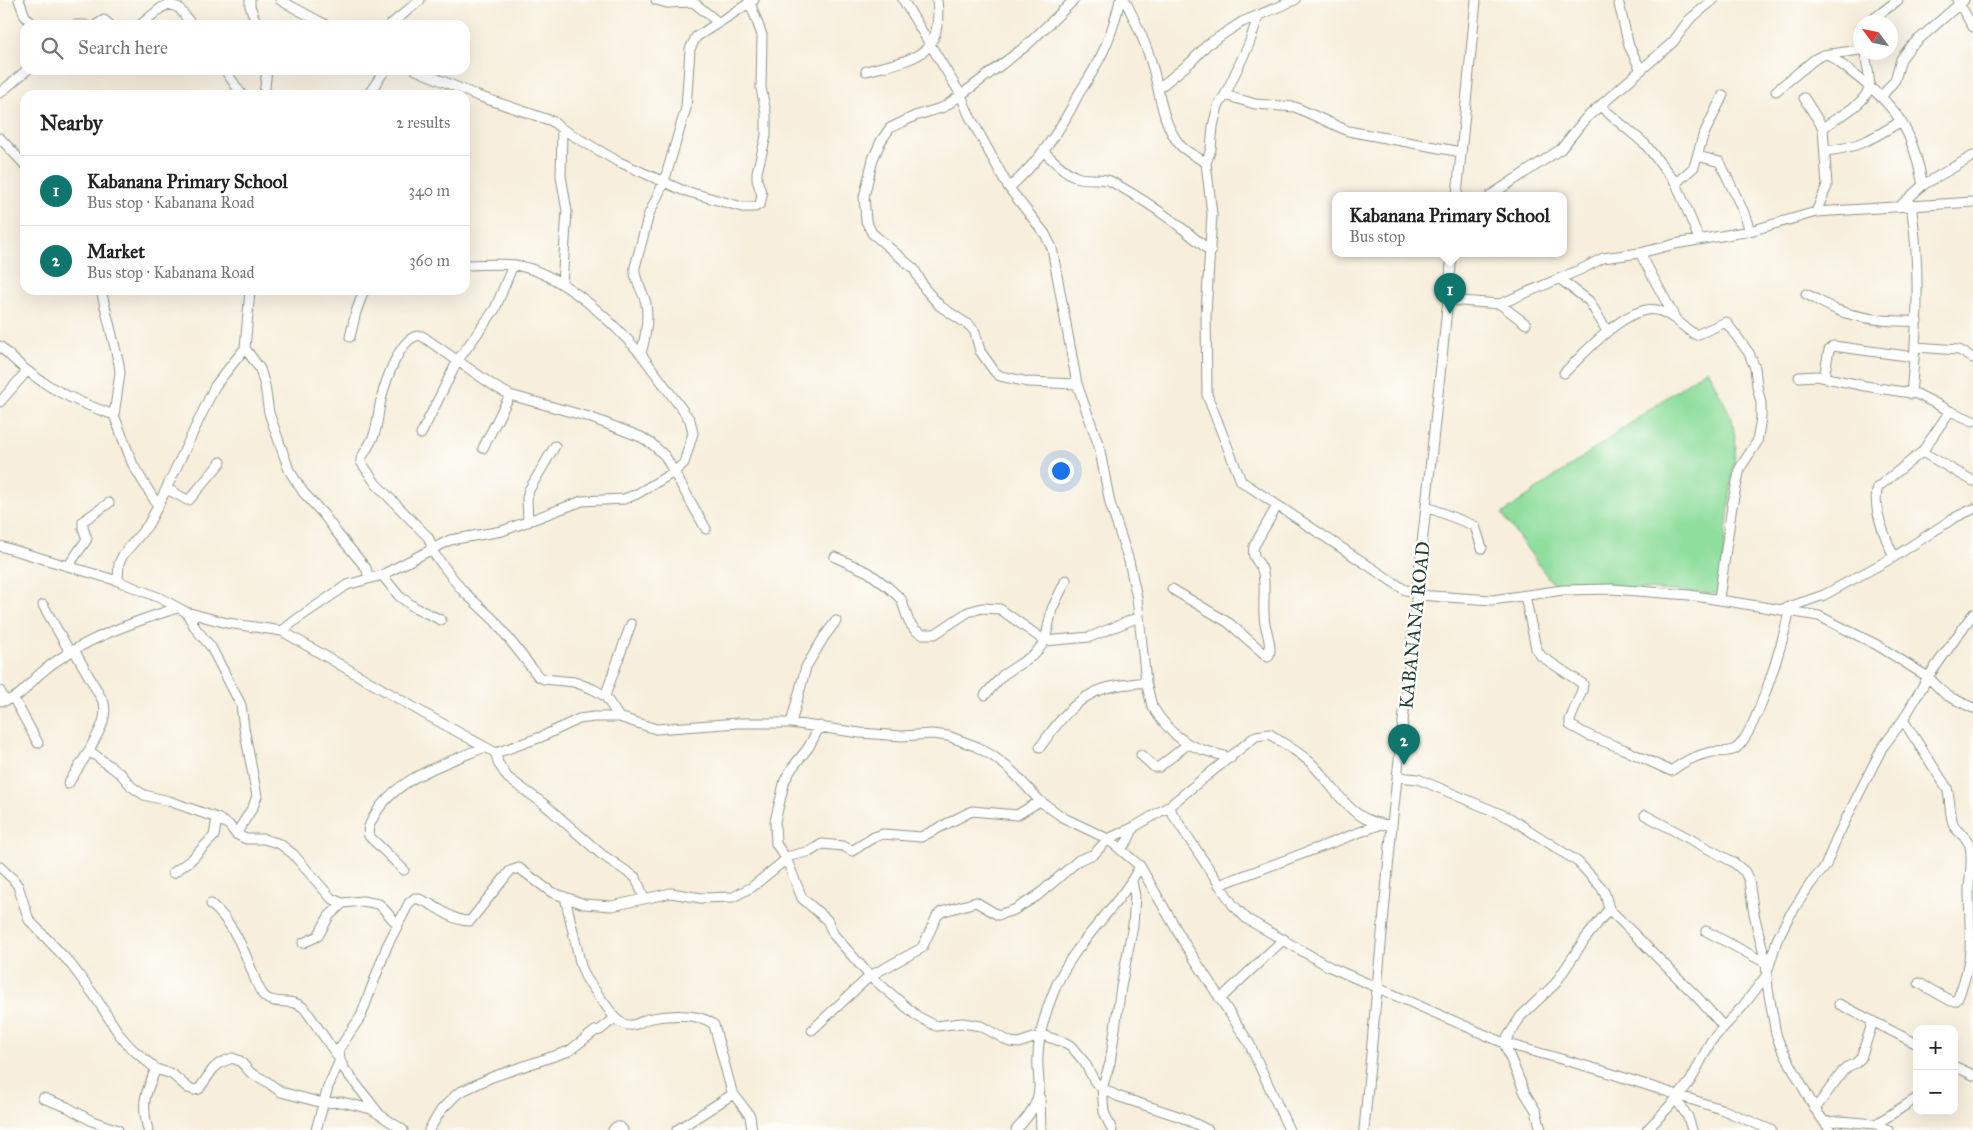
<!DOCTYPE html>
<meta charset="utf-8">
<style>
:root{--surface:#fff;--page:#f2f2f2;--text:#222;--muted:#767676;--line:#e0e0e0;--accent:#0f766e}
body{margin:0;font-family:"IM FELL Great Primer",serif;background:var(--page);color:var(--text)}
.controls{position:absolute;right:15px;bottom:15px;display:grid;overflow:hidden;border-radius:10px;box-shadow:0 5px 20px #0002}
.controls button{width:45px;height:45px;display:grid;place-items:center;padding:0;border:0;border-bottom:1px solid var(--line);background:var(--surface);color:var(--text);font:25px sans-serif}
.compass{position:absolute;left:1853px;top:15px;width:45px;height:45px;border-radius:50%;background:var(--surface);box-shadow:0 5px 20px #0002;rotate:303deg}
.you{position:absolute;left:1060px;top:470px;width:18px;height:18px;margin:-12px;border:4px solid #fff;border-radius:50%;background:#1a73e8;box-shadow:0 0 0 8px #1a73e833}
.badge{display:grid;place-items:center;width:32px;height:32px;border-radius:50%;background:var(--accent);color:#fff;font-size:16px;font-weight:700}
.pin{position:absolute;translate:-50% -41px;filter:drop-shadow(0 1px 2px #0008)}
.pin::after{content:'';position:absolute;top:26px;width:18px;height:15px;background:inherit;clip-path:polygon(0 0,100% 0,50% 100%)}
.popup{position:absolute;left:1332px;top:192px;width:235px;height:65px;box-sizing:border-box;display:grid;place-content:center;border-radius:10px;background:var(--surface);filter:drop-shadow(0 1px 4px #0005);font-size:16px;white-space:nowrap;color:var(--muted)}
.popup b{font-size:19px;color:var(--text)}
.popup::after{content:'';position:absolute;left:50%;top:100%;margin-left:-10px;border:10px solid transparent;border-top-color:var(--surface)}
.list{margin:0;padding:0;list-style:none}
h2{display:flex;justify-content:space-between;align-items:center;height:65px;margin:0;padding:0 20px;font-size:21px}
h2 small{font-size:16px;font-weight:400;color:var(--muted)}
.list li{display:grid;grid-template-columns:32px 1fr auto;gap:15px;align-items:center;box-sizing:border-box;height:70px;padding:0 20px;border-top:1px solid var(--line)}
.list b{display:block;font-size:19px;white-space:nowrap}
.list p{margin:0;font-size:16px;white-space:nowrap;color:var(--muted)}
.list em{font-size:16px;font-style:normal;color:var(--muted)}
.icon{flex:none;width:28px;height:28px;fill:none;stroke:currentColor;stroke-width:2;stroke-linecap:round;stroke-linejoin:round}
.map{position:relative;flex:none;width:1973px;height:1130px;overflow:hidden}
.search{position:absolute;background:var(--surface);box-shadow:0 5px 20px #0002;left:20px;top:20px;width:450px;height:55px;display:flex;align-items:center;gap:12px;box-sizing:border-box;padding:0 18px;border-radius:15px;color:var(--muted);font-size:19px}
.panel{position:absolute;background:var(--surface);box-shadow:0 5px 20px #0002;left:20px;top:90px;width:450px;height:205px;border-radius:15px}
.map>svg:first-child{display:block}
.green{fill:#8fde9d;stroke:#578e68}
.lines{fill:none;stroke-linecap:round;stroke-linejoin:round}
.minor-casing{stroke:#8b9688;stroke-width:11}
.minor{stroke:#fff;stroke-width:9}
.labels{text-anchor:middle;stroke-width:5;stroke-linejoin:round;paint-order:stroke}
.street-label{font-size:19px;fill:#1f3d34;stroke:#fdfcf7}
</style>
<div class="map">
<svg width="1973" height="1130" viewBox="0 0 1973 1130">
<rect width="100%" height="100%" fill="#fdfcf7"/>
<filter id="ink" filterUnits="userSpaceOnUse"><feTurbulence type="fractalNoise" baseFrequency=".02" numOctaves="2"/><feDisplacementMap in="SourceGraphic" scale="10" xChannelSelector="R" yChannelSelector="G"/><feConvolveMatrix kernelMatrix="1 2 1 2 8 2 1 2 1" color-interpolation-filters="sRGB"/></filter>
<filter id="wash" filterUnits="userSpaceOnUse"><feTurbulence type="fractalNoise" baseFrequency=".0096" numOctaves="4" result="noise"/><feDisplacementMap in="SourceGraphic" scale="20" xChannelSelector="R" yChannelSelector="G"/><feGaussianBlur stdDeviation="1.12" result="paint"/><feColorMatrix in="noise" values="0 0 0 0 0 0 0 0 0 0 0 0 0 0 0 0 0 1.4 0 .05"/><feComposite in="paint" operator="in"/></filter>
<g filter="url(#wash)">
<rect width="100%" height="100%" fill="#f7eedb"/>
<path class="green" d="M1707 369 1732 418 1736 445 1719 594 1552 583 1502 514Z"/>
</g>
<g filter="url(#ink)">
<g class="lines">
<defs>
<path id="minor" d="M19 0 25 16 33 25
M250 0V6L257 25
M280 0 326 25
M656 0 667 3 693 2 714 19 717 24
M903 0 961 95 969 115 1009 188 1045 234 1052 248 1077 384 1099 446 1110 503 1129 561 1137 598 1146 682 1152 706 1160 718 1173 733 1188 744 1203 750 1231 758
M1074 0 1026 46 961 95 944 107 915 116 890 128 881 141 873 159 864 197 866 221 872 233 914 269 925 289 940 306 970 326 975 332 980 351 995 372 1000 376 1028 382 1077 384
M1125 0C1135 21 1146 42 1152 65 1160 91 1161 122 1180 145 1186 152 1198 157 1206 163L1212 214 1206 314 1207 395 1241 481 1405 590 1417 591
M1618 0 1629 46 1641 70
M1957 0 1973 27
M1869 22 1898 0
M75 25H85
M96 25 104 20 110 25
M140 25 161 8 169 4 179 8 192 25
M390 25 420 0
M1860 29 1859 33 1860 38
M1828 54C1863 82 1899 103 1913 147 1918 160 1920 173 1923 185
M225 70 242 95
M416 70 478 96 552 121 562 129 617 161 664 182 682 190 742 207H755L760 204 762 195 757 180V172L766 136V113L761 88 762 35 749 0
M866 71C912 59 944 58 937 0
M1159 88 1192 61 1207 45 1228 31 1242 22 1295 0
M1776 91 1815 59 1823 55 1860 50
M0 93 27 70
M264 95 267 70
M368 95 385 70
M1225 95 1255 104 1295 107 1348 131 1461 152
M1882 96 1895 80 1901 59 1910 47 1964 0
M1804 98 1823 128 1827 186 1816 212
M1600 106 1645 144 1676 183 1699 239
M1823 128C1836 117 1866 105 1869 87 1871 77 1866 63 1865 52
M0 138 25 165
M1043 151C1053 160 1067 175 1080 178 1088 180 1104 178 1110 181 1146 200 1181 226 1211 252
M1825 151C1858 148 1874 138 1901 121
M1698 156 1720 162 1744 213 1750 231
M1206 163 1211 149 1213 126 1218 106 1225 95 1249 44 1258 17
M1676 183 1694 167 1703 136 1723 95
M1009 188C1038 162 1061 130 1078 95 1084 85 1091 76 1096 65 1108 45 1115 22 1120 0
M1457 195 1476 0
M1491 195 1561 149 1585 119 1673 42 1689 20 1713 0
M1900 206 1923 185 1973 156
M1640 253 1675 318
M465 265C481 265 499 263 515 265 563 273 610 320 641 354
M1556 280 1560 279 1589 301 1607 331
M562 284 567 211 561 176 562 129
M101 290 119 364 120 373 114 415 133 465 158 506
M1806 294C1816 299 1826 305 1837 310 1864 320 1889 322 1917 321
M1448 300 1500 304 1584 268 1603 258 1640 253 1675 244 1750 231 1816 212 1973 202
M1500 304 1526 324
M350 337 356 312 364 290
M0 346C34 382 68 399 114 415
M1916 347 1959 350 1973 358
M245 348 260 369 265 386 269 413 289 470 303 492 324 515 337 533 366 568 369 578
M1564 373C1584 354 1627 304 1657 310 1673 314 1682 327 1696 335L1726 322 1749 353 1755 368 1757 386 1761 403V418L1757 442 1740 468 1732 506 1719 599
M1824 377 1829 350 1833 346 1914 357
M1911 394C1917 331 1921 268 1911 205
M0 402 27 371
M1950 411 1973 421
M421 434 458 360 495 309 513 265
M483 448 510 395
M1922 452 1973 481
M166 491H171L187 500H189L221 462
M1427 507 1475 526 1482 548
M528 522 527 498 529 490 555 446
M0 546 118 581 160 598 186 612 227 623 282 631 425 714 496 753 541 737 579 719 594 717H619L656 729 738 723H791L860 733 902 736 932 734 948 736 975 746 993 756 1011 770 1040 801 1064 818 1108 839 1140 866 1186 946 1249 1043 1289 1130
M835 557 868 572 888 587 901 599 909 622 915 630 922 634H935L968 612 982 608 1000 609 1045 641 1090 637 1139 617
M1894 557 1954 518 1973 509
M69 565 87 539 83 528V521L109 503
M382 575 399 596 414 607 441 620
M118 581 119 563 123 555 148 525 158 506 215 386 245 348 250 290
M1172 589 1229 623 1268 657C1273 650 1267 633 1265 624 1262 607 1266 590 1263 573 1261 560 1251 562 1254 546L1277 506
M1417 595 1492 600 1563 590 1612 589 1689 595 1819 616 1877 645 1928 677 1946 695 1973 708
M1525 596 1536 648 1541 656 1583 684 1582 690 1570 720V725L1588 735 1623 749 1671 771C1684 761 1696 755 1712 752 1719 751 1729 753 1735 749 1755 737 1785 637 1789 611
M43 605 70 652
M1783 609 1824 595 1894 557C1886 539 1871 506 1878 487L1922 452 1950 411 1917 394 1865 386 1817 376 1799 377
M186 612 196 629 211 647 241 705 244 728 257 796 253 807 236 834
M282 631 297 619 347 585 382 575 450 540 502 531 582 501 624 499 637 494 674 472 684 463 693 433 690 420 641 354C645 339 649 320 646 304 644 291 633 280 635 267L649 214 664 182 686 108 690 49 696 37 754 0
M74 650 104 703C108 722 96 735 89 751L92 753 121 774 132 787 144 795 169 801 217 818 229 825 236 834 246 839H264L280 844 293 854 331 898 337 901 343 903 362 901 379 904 398 925
M0 691 5 701
M985 695 1003 675 1035 654 1045 641 1052 609 1066 580
M605 696 631 624
M14 699 38 743
M0 701C22 700 27 684 42 672 80 640 131 623 177 608
M619 717 605 696 593 689 574 682 544 679 538 676 495 621 462 590 431 550V544L428 537 376 484 361 462V459C365 451 371 443 374 435 378 424 378 412 381 400 385 383 401 332 422 336L494 386 510 395 589 417 641 437 652 444 665 456 706 529
M1903 720 1947 788C1951 801 1949 815 1954 826 1958 833 1967 836 1970 846 1973 860 1970 874 1969 888 1969 909 1971 929 1970 950 1969 967 1964 983 1958 998L1955 1001H1951L1919 983
M791 723 806 667 824 637 836 621
M820 726 808 748 792 768 785 780 775 821 776 844 786 858 802 898 827 920 834 935 870 976 917 1016 936 1026 962 1023 981 1026 1010 1042 1019 1043 1042 1035 1066 1043 1071 1046 1085 1063 1095 1082 1102 1088 1117 1096 1181 1117 1208 1130
M1040 747C1057 724 1074 698 1103 689 1117 684 1132 684 1146 682
M496 753 498 763 508 778 544 804 601 854 632 875 636 878 644 898
M1141 755 1154 767H1159L1188 744
M1398 777 1418 779 1510 818 1578 862 1601 887 1605 894 1609 909 1698 998 1723 1026
M68 784 89 751
M1168 807 1233 905 1247 919 1330 967 1504 1043 1600 1070 1721 1109 1771 1130
M1645 815 1733 862 1745 872 1749 881 1754 914 1766 963 1768 989 1776 1034 1780 1045 1815 1109 1830 1130
M1121 849 1128 840 1134 827
M0 867 13 879 18 886 29 920 69 962 94 995 119 1034 130 1047 156 1069 172 1074 188 1088 194 1090 199 1089 213 1069 220 1063 232 1058 240 1061 251 1073 266 1081 281 1092 323 1103 342 1102 371 1109 403 1130
M404 870 369 836C367 828 370 824 373 818 394 778 446 763 485 747
M173 873 191 860 214 836 217 818
M1219 885 1379 825
M565 897 581 966 586 978 615 1018C619 1022 626 1026 632 1025 637 1025 642 1021 647 1019 665 1015 700 1012 714 1025L732 1092 750 1116 752 1130
M211 904C230 920 241 943 250 966 254 975 257 989 265 997 276 1006 293 997 305 1009L340 1060 328 1087 316 1130
M1706 931 1766 963
M303 943 318 936 329 916 343 903
M1220 999 1284 939
M1839 1004 1917 1044
M812 1030 870 976 922 948 937 916 941 912 976 902 998 915 1014 910 1037 896 1079 860 1094 854 1108 839 1134 827 1168 807 1256 736 1270 734C1283 744 1300 752 1312 764 1338 790 1350 824 1392 825
M1954 1066 1973 1075
M43 1098 67 1107 92 1121 118 1130
M1040 1098 1041 1130
M1676 1099 1688 1117 1692 1130
M1815 1109 1843 1071 1849 1066 1856 1063 1861 1058 1873 1021
M380 1115 345 1070 340 1060 339 1049 361 1016 387 946 409 903 415 898C435 902 448 921 470 921L510 871 519 868 551 892 584 904 612 906 671 893 701 898 733 897 752 887 790 856 811 851 822 844 843 846 852 851 874 837 883 834 921 837 972 811 1017 815 1040 801
M1825 1122 1840 1121 1876 1124 1917 1098
M1876 1124 1888 1130
M148 1130C141 1102 145 1094 156 1069
M429 1130 441 1110 458 1093 492 1077 569 1051 595 1031 600 1030 615 1018
M613 1130 616 1127H620L623 1130
M677 1130 733 1094
M1016 1130C1028 1117 1040 1103 1039 1084 1039 1075 1037 1066 1038 1057 1038 1037 1046 1010 1054 991 1072 943 1117 911 1140 866
M1112 1130 1104 1112 1102 1088 1110 1063 1121 987 1133 925 1135 896 1132 882
M1364 1130 1392 825 1448 300 1452 253
M1541 1130 1536 1111 1525 1093 1504 1043 1521 1016 1555 984 1585 939 1609 909
M1647 1130 1678 1097 1691 1080 1711 1041 1743 1006 1766 976 1777 940 1788 918 1811 883 1825 867 1837 837 1882 748 1903 720 1928 677 1973 614"/>
</defs>
<use href="#minor" class="minor-casing"/>
<use href="#minor" class="minor"/>
</g>
</g>
<g class="labels">
<g class="street-label">
<text transform="translate(1414 625) rotate(-84)" y="7">KABANANA ROAD</text>
</g>
</g>
</svg>
<div class="controls">
<button>+</button>
<button>−</button>
</div>
<svg class="compass" viewBox="-18 -18 36 36"><path d="M0-13l5 13h-10z" fill="#e53935"/><path d="M0 13l5-13h-10z" fill="#767676"/></svg>
<div class="you"></div>
<div class="pin badge" style="left:1450px;top:314px">1</div>
<div class="popup"><b>Kabanana Primary School</b>Bus stop</div>
<div class="pin badge" style="left:1404px;top:765px">2</div>
<div class="search"><svg class="icon" aria-label="search" viewBox="0 0 24 24"><circle cx="10" cy="10" r="6"/><path d="M15 15l6 6"/></svg>Search here</div>
<section class="panel">
<h2>Nearby<small>2 results</small></h2>
<ul class="list">
<li><span class="badge">1</span><div><b>Kabanana Primary School</b><p>Bus stop · Kabanana Road</p></div><em>340 m</em></li>
<li><span class="badge">2</span><div><b>Market</b><p>Bus stop · Kabanana Road</p></div><em>360 m</em></li>
</ul>
</section>
</div>
